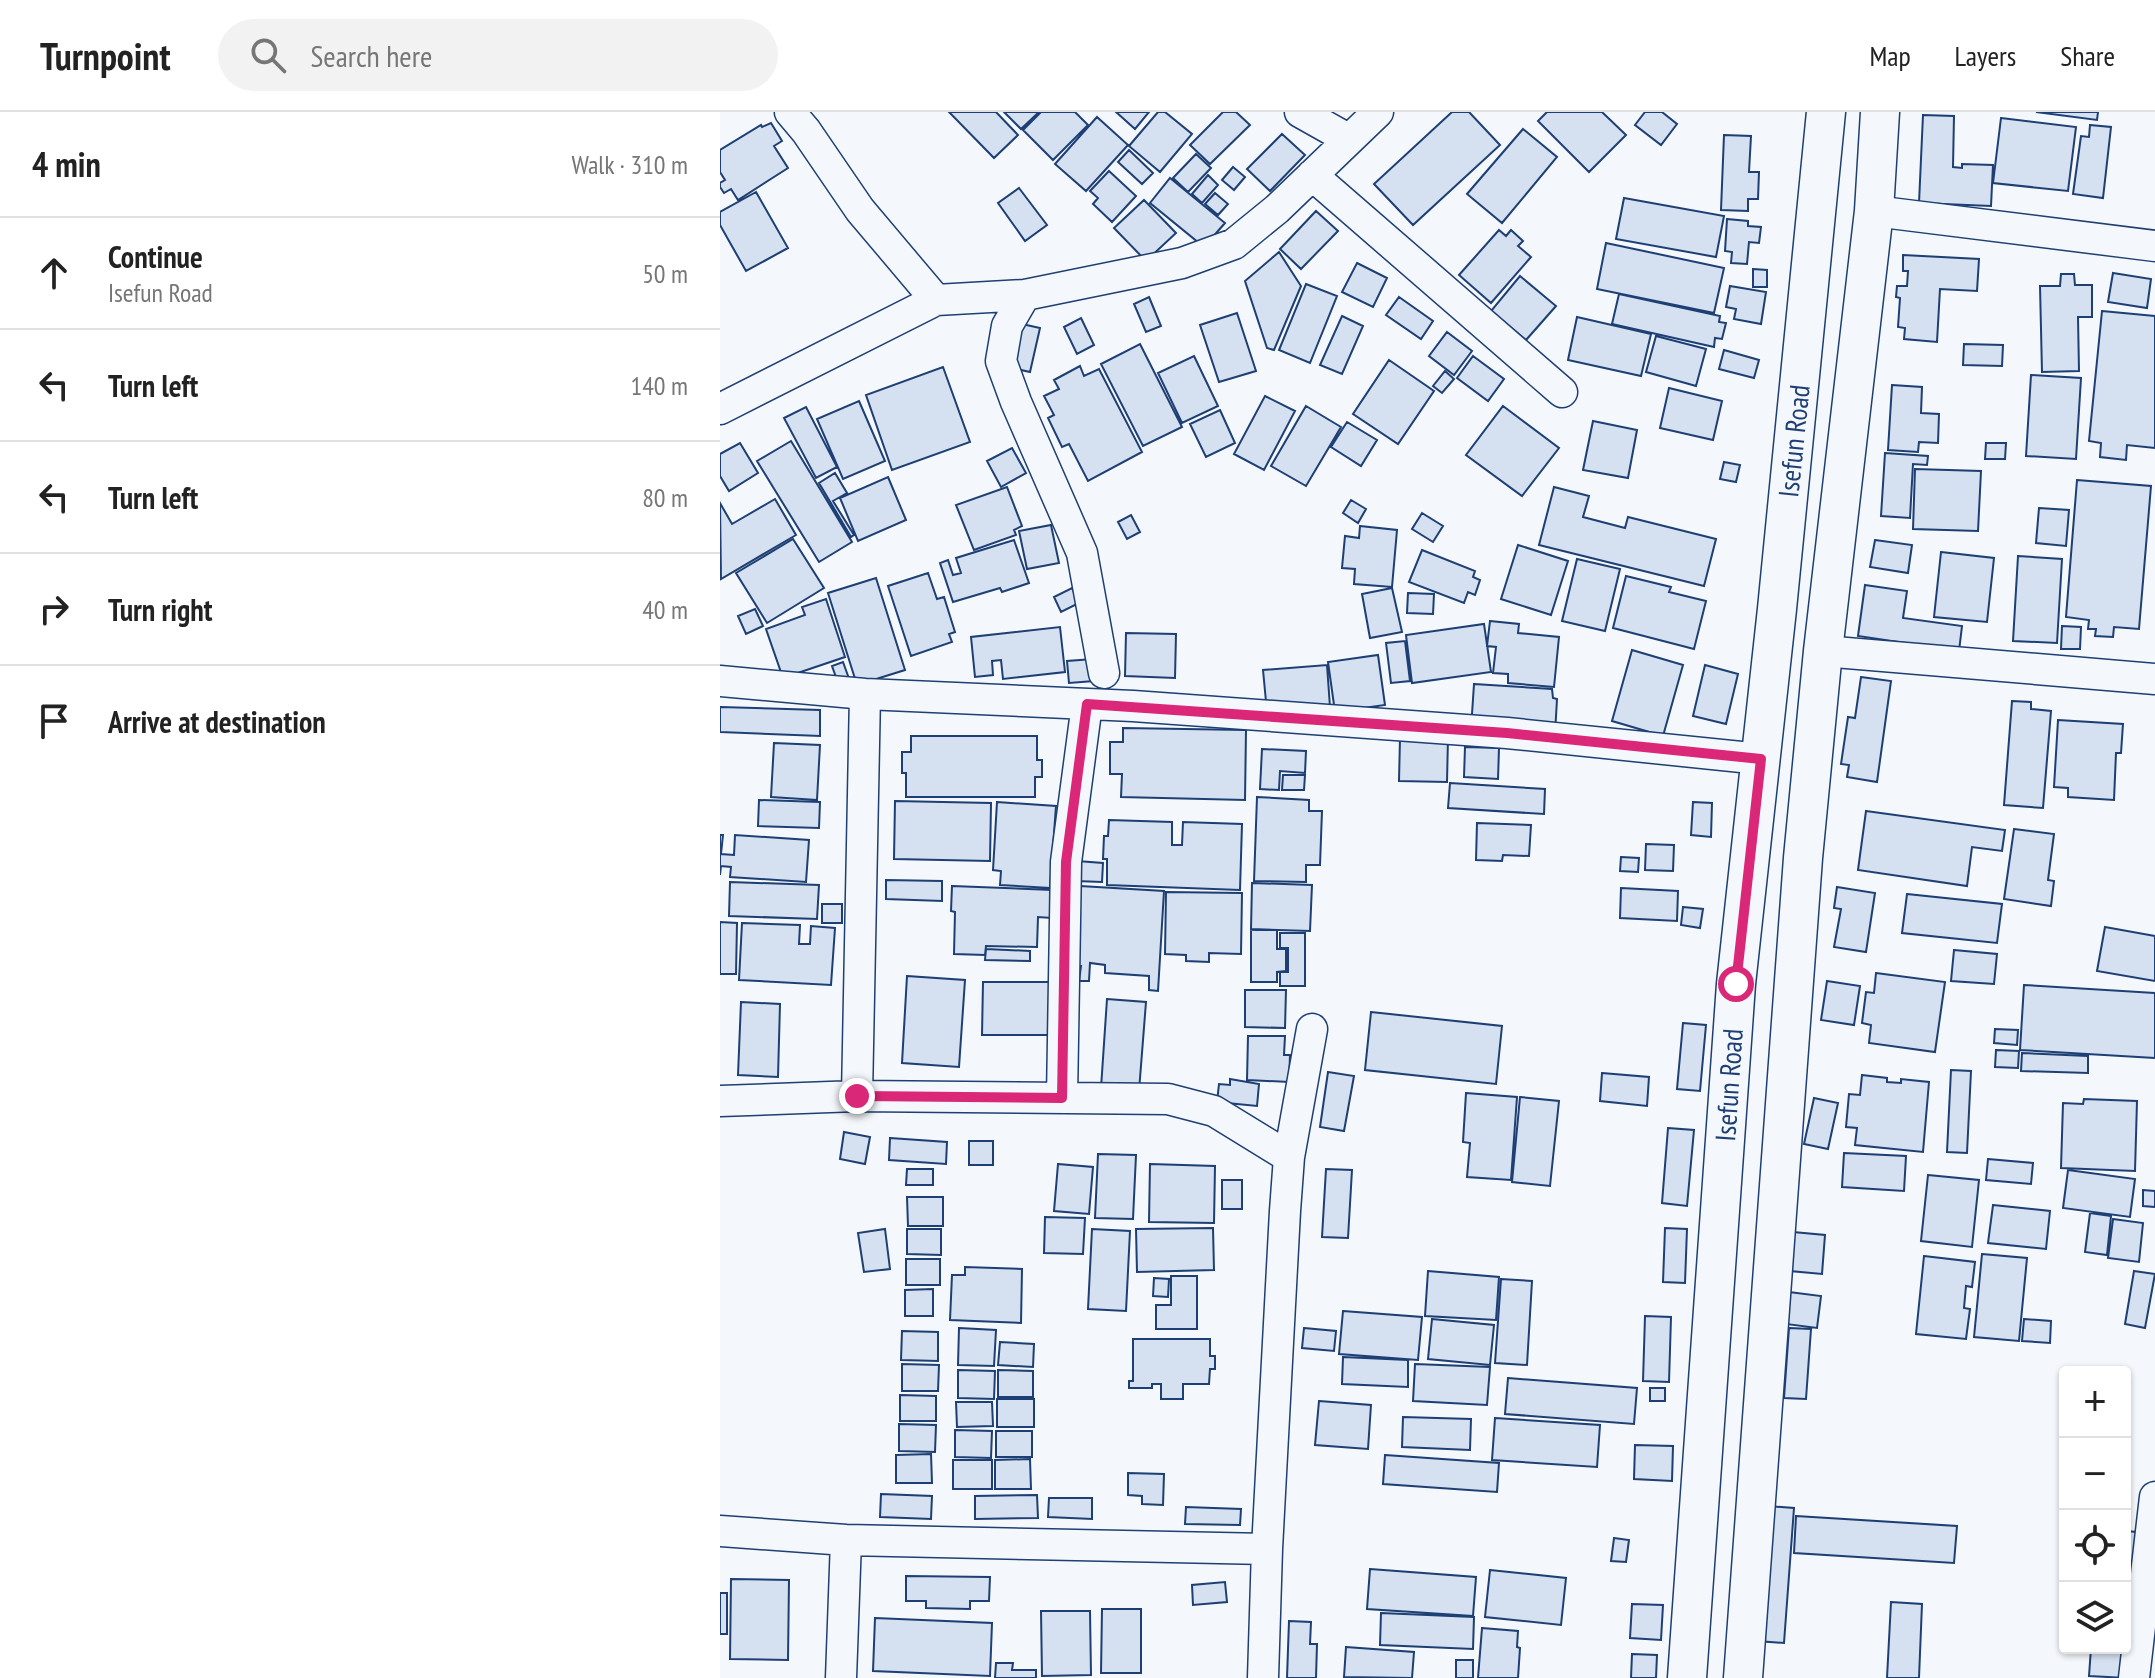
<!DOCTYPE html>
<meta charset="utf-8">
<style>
:root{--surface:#fff;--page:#f2f2f2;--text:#222;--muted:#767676;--line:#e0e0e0}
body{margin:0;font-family:"PT Sans Narrow",sans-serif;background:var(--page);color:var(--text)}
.controls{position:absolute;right:24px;bottom:24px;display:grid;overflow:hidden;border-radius:8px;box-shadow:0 2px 6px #0004}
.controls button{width:72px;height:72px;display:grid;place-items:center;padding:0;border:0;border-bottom:2px solid var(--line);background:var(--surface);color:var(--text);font:40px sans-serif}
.stop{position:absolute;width:24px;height:24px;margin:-18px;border:6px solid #db2777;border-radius:50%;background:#fff}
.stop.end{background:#db2777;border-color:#fff;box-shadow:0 2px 8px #0008}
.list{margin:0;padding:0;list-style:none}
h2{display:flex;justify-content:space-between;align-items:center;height:104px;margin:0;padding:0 32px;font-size:34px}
h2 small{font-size:26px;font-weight:400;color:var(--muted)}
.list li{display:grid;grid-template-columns:52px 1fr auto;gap:24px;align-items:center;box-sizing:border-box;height:112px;padding:0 32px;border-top:2px solid var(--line)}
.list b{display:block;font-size:30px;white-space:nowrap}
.list p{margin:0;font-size:26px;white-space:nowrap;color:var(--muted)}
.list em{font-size:26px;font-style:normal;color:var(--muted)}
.icon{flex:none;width:44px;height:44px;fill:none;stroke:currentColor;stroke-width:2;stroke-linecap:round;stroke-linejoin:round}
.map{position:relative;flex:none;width:1435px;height:1566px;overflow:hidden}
header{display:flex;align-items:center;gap:48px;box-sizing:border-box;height:112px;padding:0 40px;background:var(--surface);border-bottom:2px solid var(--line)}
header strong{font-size:38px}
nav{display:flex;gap:44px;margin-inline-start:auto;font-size:28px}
.search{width:560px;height:72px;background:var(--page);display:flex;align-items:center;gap:20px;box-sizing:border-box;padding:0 28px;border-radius:44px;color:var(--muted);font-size:30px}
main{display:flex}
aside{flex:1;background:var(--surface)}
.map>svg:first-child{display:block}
.building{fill:#d5e0f0;stroke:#1d3f73;stroke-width:2}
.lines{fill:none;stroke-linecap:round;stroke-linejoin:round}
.minor-casing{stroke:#1d3f73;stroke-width:33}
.tertiary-casing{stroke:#1d3f73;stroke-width:41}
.minor{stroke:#f4f7fb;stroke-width:30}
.tertiary{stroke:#f4f7fb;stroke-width:38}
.route{stroke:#db2777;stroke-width:10}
.labels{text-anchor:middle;stroke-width:6;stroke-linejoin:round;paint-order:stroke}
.street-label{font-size:28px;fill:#1d3f73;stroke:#f4f7fb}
</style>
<header>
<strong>Turnpoint</strong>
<div class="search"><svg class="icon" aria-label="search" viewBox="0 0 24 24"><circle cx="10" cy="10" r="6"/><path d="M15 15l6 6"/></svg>Search here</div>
<nav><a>Map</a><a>Layers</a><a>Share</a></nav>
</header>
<main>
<aside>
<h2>4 min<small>Walk · 310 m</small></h2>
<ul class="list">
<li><svg class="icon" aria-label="ahead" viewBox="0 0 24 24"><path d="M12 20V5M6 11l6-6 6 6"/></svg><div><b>Continue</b><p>Isefun Road</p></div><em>50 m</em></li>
<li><svg class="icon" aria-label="left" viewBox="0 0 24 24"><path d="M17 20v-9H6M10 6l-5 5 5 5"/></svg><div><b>Turn left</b></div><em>140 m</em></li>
<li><svg class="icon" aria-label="left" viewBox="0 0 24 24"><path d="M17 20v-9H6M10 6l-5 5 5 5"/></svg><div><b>Turn left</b></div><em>80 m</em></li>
<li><svg class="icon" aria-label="right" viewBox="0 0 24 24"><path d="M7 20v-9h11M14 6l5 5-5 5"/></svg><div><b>Turn right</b></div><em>40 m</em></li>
<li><svg class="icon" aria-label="arrive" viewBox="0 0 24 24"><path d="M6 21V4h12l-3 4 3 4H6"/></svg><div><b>Arrive at destination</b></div></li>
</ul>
</aside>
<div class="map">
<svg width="1435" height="1566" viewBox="0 0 1435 1566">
<rect width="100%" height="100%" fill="#f4f7fb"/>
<path class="building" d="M229 0H276L298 23 274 46Z
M284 0H319L301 17Z
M321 0H355L368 13 333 48 303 18Z
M396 0H429L415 17Z
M438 0H445L472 22 440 60 409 34Z
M503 0H516L530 13 490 52 470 33Z
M732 0H749L780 33 693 113 654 72Z
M827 0H882L906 23 869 60 818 9Z
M925 0H942L957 12 941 33 915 13Z
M1316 0H1378L1377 8Z
M1203 3 1234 4 1233 55 1242 56V52L1273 53 1271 94 1199 91Z
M377 5 408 33 366 79 335 52Z
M1281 6 1356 15 1348 79 1273 71Z
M51 11 62 29 54 34 68 56 18 88 11 77 4 81 0 75V71L5 68 0 60V38L41 13 42 15Z
M1370 13 1391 15 1383 86 1353 82 1361 24 1369 25Z
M803 17 837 45 782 111 747 82Z
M562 22 585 43 550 79 527 57Z
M1004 23 1031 24 1029 60H1039L1038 87H1028V99L1001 98Z
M409 38 433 61 422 72 398 50Z
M476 42 491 56 468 80 453 66Z
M513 55 525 65 514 78 502 68Z
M389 59 416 84 392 110 373 92 378 86 370 79Z
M488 63 498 73 482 91 472 82Z
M450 66 505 111 484 135 430 91Z
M299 76 327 113 305 129 278 91Z
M36 80 68 136 26 159 0 113V100Z
M495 81 508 92 498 103 485 92Z
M904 86 1004 104 996 145 896 127Z
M424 88 456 121 426 149 394 116Z
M596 99 618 119 581 157 560 137Z
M1007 107 1028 109V114L1041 115 1039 131 1029 130 1027 152 1011 151 1012 140 1005 139Z
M779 118 786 124 791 118 803 129 798 134 811 145 771 191 739 163Z
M886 131 1004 156 994 201 877 177Z
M559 140 581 174 554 238 547 236 525 169Z
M1183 143 1259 147 1257 179 1220 177 1217 230 1184 227 1185 216 1178 215 1180 186 1176 185 1177 174H1187L1188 159H1183Z
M637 151 667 166 653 195 622 180Z
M1033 157 1047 158V175H1033Z
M1393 161 1431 167 1427 196 1388 190Z
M1341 162H1354L1355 173H1372V205H1358L1359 259 1322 260 1320 174H1340Z
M800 164 836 194 806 228 771 199Z
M586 172 617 184 590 251 559 238Z
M1010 174 1046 180 1041 212 1014 207 1016 197 1006 195Z
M899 182 1000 204 999 210 1006 211 1002 227 995 226 994 235 892 212Z
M429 185 441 214 426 220 414 192Z
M679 185 713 209 701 227 666 203Z
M1382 199 1435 204V336L1407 333 1406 348 1380 345 1381 331 1369 329Z
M517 201 536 259 499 270 480 213Z
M622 204 643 214 622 262 600 253Z
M857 205 931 222 921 264 848 248Z
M361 206 374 233 357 242 344 215Z
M302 212 320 216 310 260 292 256Z
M727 220 752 239 734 263 709 244Z
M936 224 986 237 976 274 926 260Z
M420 232 462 315 423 334 381 252Z
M1244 232 1283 233 1282 254 1243 253Z
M1004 238 1039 248 1034 266 999 257Z
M474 244 498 294 462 311 438 261Z
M753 244 784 267 768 289 737 266Z
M669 248 714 279 678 332 633 302Z
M360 254 364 264 379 257 422 340 368 369 349 332 342 335 328 306 334 303 324 284 339 277 334 268Z
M223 255 250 330 172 358 146 283Z
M725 259 734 267 722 281 713 274Z
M1311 263 1361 266 1356 347 1306 344Z
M1172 273 1202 275 1201 301 1219 302 1218 331 1199 330 1198 340 1168 338Z
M949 276 1002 289 993 328 940 316Z
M545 284 575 299 544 358 514 342Z
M139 289 165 349 123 367 97 307Z
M586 294 621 315 586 374 551 354Z
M783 294 839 336 802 384 746 343Z
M86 295 117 355 96 366 64 306Z
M500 298 515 331 486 345 470 312Z
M873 309 917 318 908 366 863 358Z
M627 310 657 328 641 354 611 335Z
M71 329 132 430 99 450 37 349Z
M20 331 38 361 9 379 0 364V342Z
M1266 331H1286L1285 347H1265Z
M292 336 306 361 281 375 267 349Z
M1165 341 1208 344 1207 353 1193 352 1190 406 1161 404Z
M1004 350 1020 353 1016 370 1000 367Z
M1195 357 1261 359 1258 419 1193 417Z
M115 361 127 381 113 389 134 423 131 425 99 371Z
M168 365 186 408 138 429 120 386Z
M1357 368 1431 374 1419 517 1394 515 1393 525 1375 524 1376 517H1368L1369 508 1346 505Z
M287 375 302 414 294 418 296 423 254 438 236 393Z
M834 375 869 384 863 405 905 416 908 405 996 427 984 474 819 433Z
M55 387 76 423 1 467 0 391 12 412Z
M631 388 646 397 638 411 623 401Z
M1319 396 1349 398 1346 434 1316 431Z
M702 401 723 414 713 430 692 417Z
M411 403 420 420 407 427 398 410Z
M331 413 339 451 307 457 299 419Z
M640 414 677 418 672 475 634 472 635 457 622 456 625 424 639 426Z
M73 427 104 476 47 511 16 461Z
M294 428 309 471 282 480 280 476 233 490 220 451 228 448 233 463 241 461 236 446Z
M1155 428 1192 433 1188 461 1150 455Z
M798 433 848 449 831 503 781 487Z
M702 438 755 459 753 465 760 468 755 483 748 480 744 491 689 470Z
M1221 440 1274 446 1267 510 1214 505Z
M1298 444 1342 447 1337 531 1293 529Z
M857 447 900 457 885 519 842 509Z
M208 461 217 487 224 485 235 520 229 522 232 530 191 544 168 474Z
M906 464 951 475 949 480 986 489 974 537 893 516Z
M156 466 185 558 137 573 108 481Z
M1145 473 1187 479 1183 506 1242 514 1239 539 1138 524Z
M352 476 359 491 341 500 334 485Z
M672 476 682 520 650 526 642 482Z
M688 481 714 482 713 502 687 501Z
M106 487 125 545 63 566 46 517 85 503 82 495Z
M35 497 43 514 26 522 18 504Z
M770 509 799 512 798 521 839 525 834 575 788 571V562L773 561 776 535 767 534Z
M764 512 771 560 692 571 686 523Z
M1342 514 1361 515 1360 537H1341Z
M340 515 345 560 283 567 281 548 272 549 273 563 255 565 251 525Z
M406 521 456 522 455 566 405 564Z
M685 529 690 569 671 571 666 531Z
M912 538 963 553 943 624 892 609Z
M658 543 665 593 615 600 608 550Z
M373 547 374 569 349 571 347 549Z
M123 550 132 575 121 579 112 554Z
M607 553 610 595 547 600 543 558Z
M985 553 1018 562 1006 612 973 604Z
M1141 565 1171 569 1157 670 1127 665 1129 653 1121 652 1128 605 1135 606Z
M754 572 832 577 833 586 837 587 835 622 751 617Z
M1292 589 1311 590V597L1331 599 1323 696 1284 693Z
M0 595 100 598V624L0 620Z
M1338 608 1403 612 1401 641H1396L1394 688 1348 685V676L1334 675Z
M403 616 526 618 525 688 401 685 402 662H390V630H403Z
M191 624H317V648H322V665H315V685H186V661H182V640H191Z
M680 626H728L727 670 679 669Z
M54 631 100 633 97 688 51 685Z
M745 635 779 636 778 667 744 665Z
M542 637 586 639 585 661 560 659 559 678 540 677Z
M563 663H585L584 678H562Z
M730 671 825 677 824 702 728 696Z
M537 685 589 688V699H602L600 753H586V770L534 769Z
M39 688 100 690 99 716 38 714Z
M175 689 271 691 270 749 174 747Z
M277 690 336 694 330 776 280 773 281 759 273 758Z
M973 690 992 691 991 725 971 723Z
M1146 699 1285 718 1282 739 1252 735 1247 774 1138 758Z
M389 708 452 710V733H462L463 710 522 712 520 778 387 773V747H383L384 724H388Z
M757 711 811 713 809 744 783 743 782 749 756 748Z
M1294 717 1334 722 1328 768 1334 769 1331 794 1284 787Z
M0 723H3L1 742 14 743 15 723 89 728 86 770 10 765 11 755 1 754 0 763Z
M926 732 954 733 953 759 925 758Z
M901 745 919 746 918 760 900 759Z
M357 749 383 751 382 770 356 769Z
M166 768 222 769V789L166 787Z
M10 770 99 773 97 807 9 804Z
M532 771 592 773 590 819 531 817Z
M232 774 333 778 332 806 318 805 317 835 266 834 265 843 234 842 235 800 231 799Z
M360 774 444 779 438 879 429 878V864L385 861V853L370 851 369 869H359L361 854H356Z
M1117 775 1155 781 1146 840 1114 835 1121 797 1114 796Z
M901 776 958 779 957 809 900 806Z
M446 780 522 781 521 842 489 841V850L466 849V843L445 842Z
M1187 782 1282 792 1277 831 1182 821Z
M102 792H122V811H102Z
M963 795 983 797 980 816 961 813Z
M0 810 17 811 16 862H0Z
M22 811 80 813 79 832H90L91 814 115 816 111 873 19 868Z
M1385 815 1435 824V869L1377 859Z
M531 818H557V837H566V859L557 860V870H531Z
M560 821H585V874H560V860H568V836H560Z
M266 837 310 839V849L265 848Z
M1234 838 1277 842 1274 872 1231 869Z
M1156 861 1225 870 1215 940 1149 931 1151 913 1142 911 1146 880 1154 881Z
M187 864 245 868 239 955 182 951Z
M1107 869 1140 874 1134 913 1101 908Z
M263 870H330L329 923H262Z
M1304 873 1435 881V946L1300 938Z
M525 878H566L565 916 525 915Z
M387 887 426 890 419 979 381 976Z
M21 890 60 892 58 965 18 963Z
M651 900 782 914 776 972 645 958Z
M963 911 986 913 980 979 957 977Z
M1275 917 1298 918 1297 933 1274 931Z
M528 924H565L564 943H570L569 970 527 968Z
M1276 938 1299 939 1298 956 1275 955Z
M1302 941 1368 944V961L1301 959Z
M1231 958 1251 959 1247 1041 1227 1040Z
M608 960 634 964 624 1019 600 1015Z
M882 961 929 965 927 994 880 989Z
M1142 963 1167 966V970L1181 971V967L1209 970 1203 1040 1135 1033 1137 1016 1126 1015 1129 982 1140 983Z
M510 967 539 972 537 994 497 990 499 972 510 973Z
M746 981 797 985 791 1068 747 1065 750 1031 743 1030Z
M800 985 839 989 830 1074 792 1070Z
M1094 986 1118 991 1108 1037 1084 1032Z
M1364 987 1417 989 1415 1059 1341 1056 1343 991 1363 992Z
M948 1016 974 1018 967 1094 942 1091Z
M124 1020 150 1025 145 1052 120 1047Z
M170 1026 227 1030 226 1052 169 1048Z
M249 1029H273V1053H249Z
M1124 1041 1186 1044 1184 1079 1122 1075Z
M378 1042 416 1043 413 1107 375 1106Z
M1268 1047 1313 1051 1311 1072 1266 1068Z
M338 1052 373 1055 369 1102 334 1099Z
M430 1052 495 1054 494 1111 429 1110Z
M187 1057H213V1073H186Z
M606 1057 632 1058 628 1126 602 1125Z
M1348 1058 1415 1067 1410 1105 1343 1096Z
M1208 1063 1259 1068 1252 1135 1201 1129Z
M502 1068H522V1097H502Z
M1423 1078 1435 1079V1095L1423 1094Z
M187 1085H223V1114H188Z
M1273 1093 1330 1099 1326 1137 1268 1131Z
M1370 1101 1391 1104 1387 1143 1365 1140Z
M325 1105 365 1106 363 1142 324 1141Z
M1393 1107 1423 1111 1419 1150 1388 1146Z
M493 1116 494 1158 417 1160 416 1117Z
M945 1116 967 1117 965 1171 943 1170Z
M165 1117 170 1157 144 1160 138 1121Z
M187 1117H221V1143L187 1142Z
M372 1117 410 1119 406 1199 368 1197Z
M1073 1120 1105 1123 1102 1162 1070 1159Z
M1262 1142 1307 1146 1299 1229 1254 1225Z
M1204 1144 1255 1150 1252 1175 1246 1174 1244 1196 1250 1197 1246 1227 1196 1222Z
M186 1147H220V1173H186Z
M245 1155 302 1157 301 1211 230 1208 232 1163H245Z
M708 1159 779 1165 776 1208 705 1204Z
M1414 1159 1435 1162 1425 1216 1405 1212Z
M451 1164H477V1217H436V1193H451Z
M434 1166 449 1167 448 1185 433 1184Z
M781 1167 812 1169 807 1253 775 1251Z
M213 1177V1204H185V1178Z
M1069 1180 1101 1184 1097 1216 1066 1212Z
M623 1199 702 1205 698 1248 619 1242Z
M925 1204 951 1205 949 1270 923 1269Z
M712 1207 774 1213 770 1253 708 1247Z
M1304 1207 1331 1209 1330 1231 1302 1229Z
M239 1216 276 1218 274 1254 238 1253Z
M584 1216 616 1219 614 1239 582 1236Z
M1069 1216 1091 1217 1086 1287 1064 1286Z
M182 1219 218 1220V1249L181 1248Z
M413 1227H490V1244H495V1257H490L489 1272H463V1287H441V1272H432V1276H409V1269H413Z
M280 1230 314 1232 313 1255 278 1253Z
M623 1245 688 1248V1275L622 1272Z
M182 1252 219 1253 218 1279H182Z
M695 1252 770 1255 767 1293 693 1289Z
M238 1258 275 1259 274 1287 238 1286Z
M278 1258 313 1259V1285H278Z
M788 1266 917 1276 914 1312 785 1302Z
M930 1276H945V1289H930Z
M180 1283 216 1284V1309H180Z
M277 1287H314V1315H277Z
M599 1289 651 1293 648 1337 595 1333Z
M236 1290H272L273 1314 237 1315Z
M683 1305 751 1307 750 1338 682 1335Z
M775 1306 880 1313 877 1355 772 1348Z
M179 1312 216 1313 215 1340 179 1339Z
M235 1318 272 1319 271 1346 235 1345Z
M276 1319H312V1345H276Z
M915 1333 953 1334 952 1369 914 1367Z
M211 1342 212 1371H176V1343Z
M665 1343 779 1351 777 1380 663 1372Z
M310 1347 311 1377H275V1348Z
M233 1348H272V1377H233Z
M408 1361 444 1362 443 1393 422 1392V1384L408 1383Z
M161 1382 212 1384 211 1407 160 1405Z
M317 1383 318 1406 255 1407V1384Z
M329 1386H372V1407L328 1405Z
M1048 1394 1074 1396 1064 1531 1037 1529Z
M466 1395 521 1397 520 1413 465 1412Z
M1076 1404 1237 1414 1234 1451 1074 1441Z
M1405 1419 1417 1420 1415 1475H1405Z
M894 1426 909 1428 906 1450 891 1449Z
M650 1457 756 1465 753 1504 647 1497Z
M770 1458 846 1466 841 1513 765 1505Z
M186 1464 270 1465 269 1489H250V1497L206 1496V1489H186Z
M11 1467 69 1468 68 1548 10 1547Z
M505 1470 507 1490 473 1493 472 1473Z
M0 1481H7V1522H0Z
M1171 1490 1202 1492 1199 1566H1167Z
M912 1492 943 1493 941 1528 910 1526Z
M382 1497H421V1561H381Z
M321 1499H370L371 1563 322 1564Z
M661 1501 754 1505 753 1537 660 1533Z
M1405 1505H1410L1406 1566 1369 1564 1371 1536H1405Z
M155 1506 272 1511 270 1564 153 1559Z
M569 1509 591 1510 590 1532H597L596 1566H567Z
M762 1516 798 1519 797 1535 800 1536 798 1566H758Z
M626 1535 694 1540 692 1566 624 1565Z
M912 1542 937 1543 936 1566H911Z
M736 1548H753V1566H736Z
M276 1551H293L292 1558H316V1566H275Z"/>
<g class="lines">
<defs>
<path id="minor" d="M70 0 86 19 140 98 216 188
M580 0 628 27
M592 63 842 280
M1154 99 1435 134
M305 183 287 214 281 249 296 290 362 441 384 561
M0 297 216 188 305 183 462 151 514 132 557 97 658 0
M1103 539 1435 567
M0 569 145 582 413 594 787 621 1041 647
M137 984 145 582
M342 986 346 750 367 592
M0 989 137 984 448 987 494 999 569 1045
M0 1419 126 1428 547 1437
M121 1566 126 1428
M543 1566 547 1437 565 1099 569 1045 592 917
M1414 1566 1435 1385"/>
<path id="tertiary" d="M967 1566 1016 872 1057 497 1106 0
M1023 1566 1083 746 1103 539 1154 99 1160 0"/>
</defs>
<use href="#minor" class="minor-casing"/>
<use href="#tertiary" class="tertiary-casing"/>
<use href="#minor" class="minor"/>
<use href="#tertiary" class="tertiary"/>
</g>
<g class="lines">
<path class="route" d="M137 984 342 986 346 750 367 592 787 621 1041 647 1016 872"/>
</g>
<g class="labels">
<g class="street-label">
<text transform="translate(1074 329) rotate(-84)" y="10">Isefun Road</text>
<text transform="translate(1009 973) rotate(-86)" y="10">Isefun Road</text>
</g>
</g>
</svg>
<div class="controls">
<button>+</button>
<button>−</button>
<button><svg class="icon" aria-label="locate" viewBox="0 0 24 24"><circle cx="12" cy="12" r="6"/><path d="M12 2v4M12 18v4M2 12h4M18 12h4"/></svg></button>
<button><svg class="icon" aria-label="layers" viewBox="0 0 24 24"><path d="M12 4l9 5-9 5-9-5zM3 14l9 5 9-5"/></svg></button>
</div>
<div class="stop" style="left:1016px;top:872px"></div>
<div class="stop end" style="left:137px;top:984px"></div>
</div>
</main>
